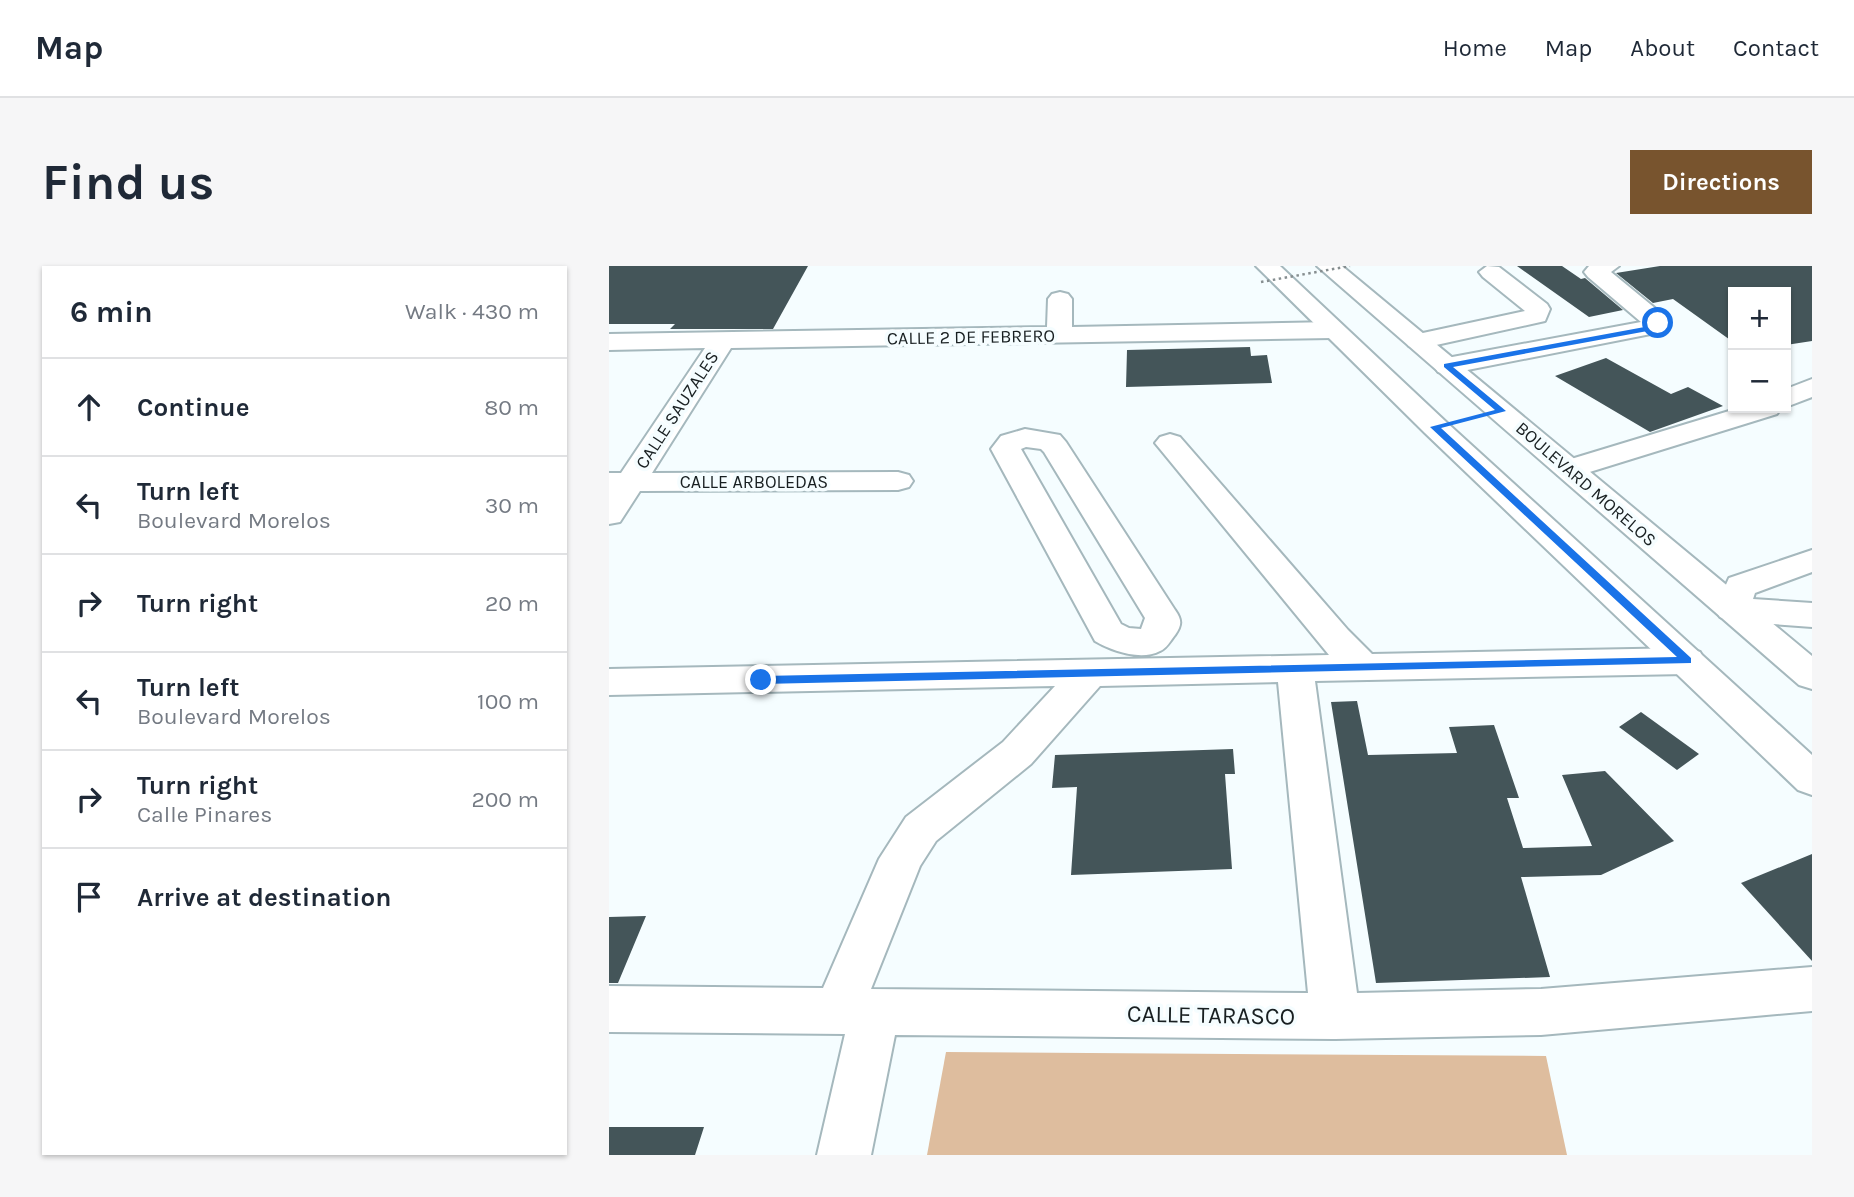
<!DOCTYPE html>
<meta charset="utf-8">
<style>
:root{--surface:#fff;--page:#f6f6f7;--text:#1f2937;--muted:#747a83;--line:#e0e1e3;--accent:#78542e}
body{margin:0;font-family:Karla,sans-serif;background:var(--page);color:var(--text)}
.controls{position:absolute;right:21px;top:21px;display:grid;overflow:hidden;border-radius:0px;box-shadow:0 2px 5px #0004}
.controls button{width:63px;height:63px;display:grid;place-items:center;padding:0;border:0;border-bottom:2px solid var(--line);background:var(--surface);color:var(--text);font:35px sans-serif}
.stop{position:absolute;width:21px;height:21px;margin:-16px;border:5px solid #1a73e8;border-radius:50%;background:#fff}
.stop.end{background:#1a73e8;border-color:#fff;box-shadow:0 2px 7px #0008}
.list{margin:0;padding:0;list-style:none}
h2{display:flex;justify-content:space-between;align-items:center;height:91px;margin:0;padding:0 28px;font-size:30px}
h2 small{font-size:23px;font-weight:400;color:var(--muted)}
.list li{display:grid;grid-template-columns:46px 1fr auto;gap:21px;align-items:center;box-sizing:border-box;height:98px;padding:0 28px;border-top:2px solid var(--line)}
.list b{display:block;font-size:26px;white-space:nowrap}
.list p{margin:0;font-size:23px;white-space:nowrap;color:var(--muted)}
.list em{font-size:23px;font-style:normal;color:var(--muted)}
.icon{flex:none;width:38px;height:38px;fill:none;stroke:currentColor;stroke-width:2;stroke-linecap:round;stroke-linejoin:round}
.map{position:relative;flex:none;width:1203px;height:889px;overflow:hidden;border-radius:0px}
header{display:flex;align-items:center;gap:42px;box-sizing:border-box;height:98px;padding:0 35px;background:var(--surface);border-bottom:2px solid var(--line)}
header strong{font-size:33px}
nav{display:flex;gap:38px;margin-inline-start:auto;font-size:24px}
.intro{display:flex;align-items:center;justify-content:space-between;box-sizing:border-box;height:168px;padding:0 42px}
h1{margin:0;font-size:49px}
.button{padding:18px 32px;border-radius:0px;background:var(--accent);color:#fff;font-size:24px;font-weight:700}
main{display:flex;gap:42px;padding:0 42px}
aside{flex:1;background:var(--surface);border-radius:0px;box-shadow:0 2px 5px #0004}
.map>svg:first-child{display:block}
.forest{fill:#debd9e}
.building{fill:#445559}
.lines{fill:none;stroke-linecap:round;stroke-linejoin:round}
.minor-casing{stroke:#a5b8bd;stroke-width:4}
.major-casing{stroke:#a5b8bd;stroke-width:4}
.minor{fill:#fff;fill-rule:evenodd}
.major{fill:#fff;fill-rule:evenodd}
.path-bridge{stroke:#868e90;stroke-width:2.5;stroke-dasharray:2.5 3.5;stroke-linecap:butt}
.route{fill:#1a73e8}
.labels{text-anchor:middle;stroke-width:7;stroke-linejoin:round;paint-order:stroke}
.far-street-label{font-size:18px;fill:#181f21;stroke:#f5fdff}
.near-street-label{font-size:24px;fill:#181f21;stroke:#f5fdff}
</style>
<header>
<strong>Map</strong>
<nav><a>Home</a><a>Map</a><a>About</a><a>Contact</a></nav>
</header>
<div class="intro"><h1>Find us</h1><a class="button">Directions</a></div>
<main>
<aside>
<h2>6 min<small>Walk · 430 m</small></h2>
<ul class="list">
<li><svg class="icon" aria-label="ahead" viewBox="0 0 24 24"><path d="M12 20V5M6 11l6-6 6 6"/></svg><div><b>Continue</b></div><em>80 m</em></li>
<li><svg class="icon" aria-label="left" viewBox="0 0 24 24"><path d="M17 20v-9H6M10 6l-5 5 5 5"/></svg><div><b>Turn left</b><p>Boulevard Morelos</p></div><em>30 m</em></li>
<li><svg class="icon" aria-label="right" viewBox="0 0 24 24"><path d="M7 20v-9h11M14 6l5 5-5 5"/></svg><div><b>Turn right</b></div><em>20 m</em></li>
<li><svg class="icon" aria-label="left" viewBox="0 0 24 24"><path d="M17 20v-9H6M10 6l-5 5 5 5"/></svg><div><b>Turn left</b><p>Boulevard Morelos</p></div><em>100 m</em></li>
<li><svg class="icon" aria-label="right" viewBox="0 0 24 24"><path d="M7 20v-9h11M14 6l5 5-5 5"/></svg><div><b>Turn right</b><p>Calle Pinares</p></div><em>200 m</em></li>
<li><svg class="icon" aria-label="arrive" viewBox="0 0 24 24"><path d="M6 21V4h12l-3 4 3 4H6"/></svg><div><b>Arrive at destination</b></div></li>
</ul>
</aside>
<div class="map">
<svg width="1203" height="889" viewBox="0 0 1203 889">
<rect width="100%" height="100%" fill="#f5fdff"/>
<path class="forest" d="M337 786 937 790 958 889H318Z"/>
<path class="building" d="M0 0H199L164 63H61L66 58H0Z
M908 0H953L972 13 976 12 1014 44 980 51Z
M1051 0H1203V75L1177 79V26H1124V76L1064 33 1044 37 1007 7Z
M641 81 642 90 658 89 663 117 517 121 518 84Z
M997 92 1062 128 1079 121 1114 140 1041 166 946 110Z
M748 435 759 489 848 487 840 461 885 459 910 532H898L914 582 983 580 953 509 996 505 1065 575 992 609 912 611 941 711 767 717 722 436Z
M1032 446 1090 488 1068 504 1010 461Z
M624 483 626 508H616L623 603 462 609 468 521 443 522 446 489Z
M1203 588V695L1132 617Z
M37 650 9 717H0V651Z
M0 861H95L86 889H0Z"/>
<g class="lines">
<defs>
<path id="minor" d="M878 0 890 1 938 38 941 43 936 55 809 83 800 80 796 75 800 70 916 45 874 11 870 6Z
M980 0H1010L1002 6 1058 52 1061 57 1057 65 838 108 829 106 825 100 829 94 838 92 1032 56 979 11 975 6Z
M451 26 459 28 463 33V61L723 56 732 59 736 64 732 69 723 72 122 82 43 207 289 206 300 209 304 215 300 221 289 224 31 225 11 256 0 258V207H12L96 82 0 84V68L438 61 439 33 443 28Z
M1203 113V131L1177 141V123Z
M1130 142H1172L1168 148 971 209 960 212 949 209 945 203 949 197Z
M416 163 451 169 457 176 566 344C573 354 573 359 566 369 562 374 557 383 551 385 532 395 503 385 486 375L382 183 392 170ZM417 181 432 183 435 186 536 352 532 363 520 362 512 358 412 183Z
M561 168 571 171 739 364 763 388 1078 382 1091 386 1096 395 1091 404 1078 408 706 415 748 727 932 723 1203 701V745L932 769 726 773 286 769 262 889H208L236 768 0 766V720L214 722 270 593 297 551 394 476 446 420 0 429V403L720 389 551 183 546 177 551 171ZM669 416 699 727 262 723 311 600 327 575 422 498 491 420Z
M1203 284V306L1146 327 1144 333 1203 337V361L1123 355 1111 351 1106 343 1120 312Z"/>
<path id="major" d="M647 0H671L836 155 1203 489V529L1189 524 816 167Z
M708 0H733L1203 390V423L1190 419Z"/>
</defs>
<use href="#minor" class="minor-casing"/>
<use href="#major" class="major-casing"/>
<use href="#minor" class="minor"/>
<use href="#major" class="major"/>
<path class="path-bridge" d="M652 16 741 0"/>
</g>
<path class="route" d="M1046 55 1052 57 1044 64 844 101 897 145 832 162 1082 392V397L152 418 146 414 152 410 1068 391 821 161 886 144 835 101V98L1041 60Z"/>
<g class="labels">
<g class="far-street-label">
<text transform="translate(362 71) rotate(-1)" y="6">CALLE 2 DE FEBRERO</text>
<text transform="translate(68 144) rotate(-57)" y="6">CALLE SAUZALES</text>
<text x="145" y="222">CALLE ARBOLEDAS</text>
<text transform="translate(977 218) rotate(41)" y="6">BOULEVARD MORELOS</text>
</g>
<g class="near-street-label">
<text transform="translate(602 749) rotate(1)" y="8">CALLE TARASCO</text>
</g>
</g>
</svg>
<div class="controls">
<button>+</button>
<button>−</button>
</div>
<div class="stop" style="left:1049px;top:57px"></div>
<div class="stop end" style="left:152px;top:414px"></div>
</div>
</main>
